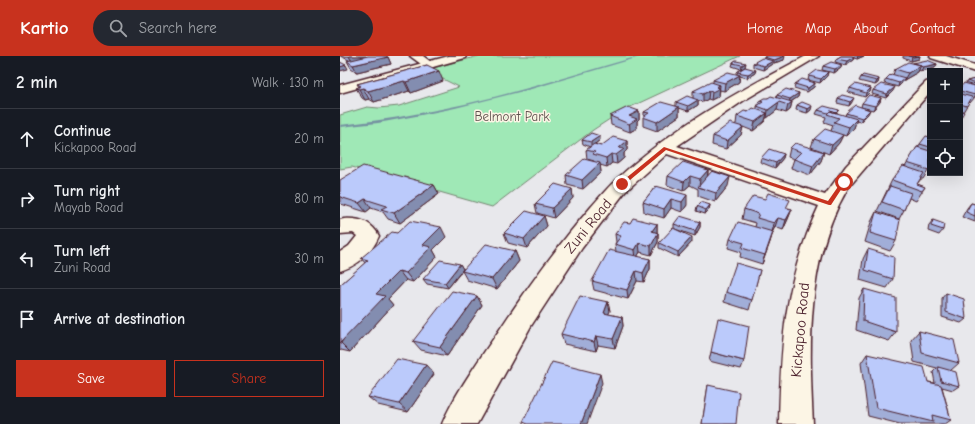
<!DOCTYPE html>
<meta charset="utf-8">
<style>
:root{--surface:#171b24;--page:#242831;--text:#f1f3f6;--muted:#9ea1a6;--line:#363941;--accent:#c8321e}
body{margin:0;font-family:"Comic Neue",sans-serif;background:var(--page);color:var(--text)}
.controls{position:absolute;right:12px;top:12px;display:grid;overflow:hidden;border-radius:0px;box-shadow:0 4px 16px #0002}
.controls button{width:36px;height:36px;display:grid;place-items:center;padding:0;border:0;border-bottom:1px solid var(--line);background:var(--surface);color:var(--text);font:20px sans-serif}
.stop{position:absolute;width:12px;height:12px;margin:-9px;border:3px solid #c8321e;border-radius:50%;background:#fff}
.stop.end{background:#c8321e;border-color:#fff;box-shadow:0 1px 4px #0008}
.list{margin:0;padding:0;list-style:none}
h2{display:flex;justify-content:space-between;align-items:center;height:52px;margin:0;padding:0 16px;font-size:17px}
h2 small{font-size:13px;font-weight:400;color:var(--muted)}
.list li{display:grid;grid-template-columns:26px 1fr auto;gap:12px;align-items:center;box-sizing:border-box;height:60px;padding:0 16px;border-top:1px solid var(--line)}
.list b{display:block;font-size:15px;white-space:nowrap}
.list p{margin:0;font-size:13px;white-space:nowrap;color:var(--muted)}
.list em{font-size:13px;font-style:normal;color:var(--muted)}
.actions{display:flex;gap:8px;padding:12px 16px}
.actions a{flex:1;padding:9px 0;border:1px solid var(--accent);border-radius:0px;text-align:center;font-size:14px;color:var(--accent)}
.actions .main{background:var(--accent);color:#fff}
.icon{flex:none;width:22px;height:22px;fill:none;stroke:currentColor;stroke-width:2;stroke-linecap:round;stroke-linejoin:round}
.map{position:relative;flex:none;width:635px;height:368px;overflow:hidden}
header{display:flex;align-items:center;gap:24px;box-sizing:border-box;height:56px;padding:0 20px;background:var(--accent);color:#fff}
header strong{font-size:19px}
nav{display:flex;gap:22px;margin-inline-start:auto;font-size:14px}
.search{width:280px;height:36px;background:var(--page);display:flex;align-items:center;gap:10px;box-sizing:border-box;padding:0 14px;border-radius:22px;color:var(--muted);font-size:15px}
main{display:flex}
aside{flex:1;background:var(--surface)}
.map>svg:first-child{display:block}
.green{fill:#9fe8b6;stroke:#748470}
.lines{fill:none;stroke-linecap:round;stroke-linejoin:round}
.stream{fill:#7592a1;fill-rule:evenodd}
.minor-casing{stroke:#4a1f2b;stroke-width:3}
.major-casing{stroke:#4a1f2b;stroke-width:3}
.minor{fill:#fcf5e5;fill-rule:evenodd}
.major{fill:#fcf5e5;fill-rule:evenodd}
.wall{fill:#a1aed8;stroke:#4a1f2b}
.shaded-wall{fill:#838db0;stroke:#4a1f2b}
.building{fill:#bbcafb;stroke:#4a1f2b}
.route{fill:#c8321e}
.labels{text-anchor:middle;stroke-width:3;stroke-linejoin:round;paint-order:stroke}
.far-park-label{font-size:13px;fill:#5f514e;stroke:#fcf5e5}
.street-label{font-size:15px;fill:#4a1f2b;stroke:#fcf5e5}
</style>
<header>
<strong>Kartio</strong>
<div class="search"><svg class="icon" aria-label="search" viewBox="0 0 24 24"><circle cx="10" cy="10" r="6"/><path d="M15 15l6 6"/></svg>Search here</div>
<nav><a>Home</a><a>Map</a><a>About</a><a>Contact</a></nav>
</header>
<main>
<aside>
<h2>2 min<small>Walk · 130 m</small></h2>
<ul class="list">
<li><svg class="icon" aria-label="ahead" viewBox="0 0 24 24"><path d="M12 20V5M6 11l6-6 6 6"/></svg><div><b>Continue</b><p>Kickapoo Road</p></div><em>20 m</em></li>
<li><svg class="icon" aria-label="right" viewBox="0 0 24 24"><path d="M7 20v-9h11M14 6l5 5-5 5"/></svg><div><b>Turn right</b><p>Mayab Road</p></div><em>80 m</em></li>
<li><svg class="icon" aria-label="left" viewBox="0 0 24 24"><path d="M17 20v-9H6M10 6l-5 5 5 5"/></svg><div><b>Turn left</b><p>Zuni Road</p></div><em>30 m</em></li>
<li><svg class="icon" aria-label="arrive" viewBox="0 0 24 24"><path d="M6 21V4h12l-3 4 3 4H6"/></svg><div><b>Arrive at destination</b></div></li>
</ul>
<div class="actions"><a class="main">Save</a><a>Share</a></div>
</aside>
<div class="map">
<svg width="635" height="368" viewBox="0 0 635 368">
<rect width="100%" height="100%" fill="#e8e8ec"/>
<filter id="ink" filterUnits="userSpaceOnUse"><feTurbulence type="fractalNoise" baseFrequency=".025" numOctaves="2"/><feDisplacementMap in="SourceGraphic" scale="8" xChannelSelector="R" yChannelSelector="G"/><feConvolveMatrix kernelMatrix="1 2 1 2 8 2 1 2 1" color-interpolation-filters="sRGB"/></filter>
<g filter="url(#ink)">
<path class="green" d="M139 0H400L282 55 253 74 152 151 12 111 0 113V59L27 51 39 52 59 50 119 31 85 14Z"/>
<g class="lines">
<path class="stream" d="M299 0H303L191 33 115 52 76 60 38 67 0 71V69C25 66 50 63 75 58 151 45 225 21 299 0Z"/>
<defs>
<path id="minor" d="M70 0H83L95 9 93 11H85Z
M466 0H479L403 45 337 90 485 139 506 110 579 33 586 26 590 25V36L508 132C466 202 469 289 473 368H439C441 288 444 224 479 150L327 98 285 136 242 192 191 270 137 368H102C116 335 142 300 162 270 190 228 219 188 251 151 259 142 267 132 276 124 331 72 399 35 466 0Z
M590 0H606L635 9V16L591 2Z
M4 163C20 162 32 166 39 180 31 198 19 209 0 215V196L9 190 17 180 13 177 0 178V164Z"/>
<path id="major" d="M109 0H126L125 2 0 37V29Z"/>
</defs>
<use href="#minor" class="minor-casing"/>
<use href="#major" class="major-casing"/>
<use href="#minor" class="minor"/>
<use href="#major" class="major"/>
</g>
<path class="wall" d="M0 0 48 1 51 8 17 16 11 12 7 5 9 4Z
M501 0H524L517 3 514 2 513 4 505 9 495 6 496 3Z
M563 0H580L579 3 571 5 563 2Z
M424 1 444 4 434 7H432V8L423 14 413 11V7L424 3Z
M396 5 415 17 407 22 400 20 399 26 384 35 380 34 379 40 371 44 368 43 363 46 358 45V49L348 55 339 52V60L317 75 303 70V61L304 60V56L336 50V46L353 42V35L373 27V24L397 18V16L401 13 392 10 393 7Z
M573 7 597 8 595 12 581 15 579 14 578 16 564 24 558 31 544 27 546 23 553 19 555 13Z
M87 9 103 25 71 37 69 35 34 46 29 43 25 44 22 42 16 32 19 31 17 28Z
M483 10 501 12 494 17 482 14Z
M488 16 487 20 480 27 468 24 469 20Z
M521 21 539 23 538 27 535 29 519 25Z
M635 23V41L630 47 629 46 623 56 620 63V32L626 27 627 25Z
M475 27 474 31 467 36 454 32 455 28Z
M510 32H531L530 36 525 41 508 36Z
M533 34 553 35 546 42 532 38Z
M459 37 458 41 451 46H452L450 54 446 57 437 54 427 62H426L425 65 413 75 403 71 401 79 386 93 372 89 373 80 396 68 397 60 417 53V50L418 49 419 45 428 42H436L437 39Z
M498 42 512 46 509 50 497 47Z
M541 42 540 46 533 54 521 51 522 47Z
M457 49 471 54 467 57 456 54Z
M478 54 498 58 505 60 506 57 528 58 520 66 516 65 514 72 506 80 503 79 499 87 489 98 484 96 481 105 470 119 451 112 454 103 448 101 450 92 482 95 471 91 474 83 491 75 493 69 484 66 486 61 476 58Z
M299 55V63L297 65V72L290 76 271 69 270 60Z
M590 81V112L583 123H581L577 128 585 131 576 145 569 142 564 154 559 163 537 155 552 124 565 111 577 91H578L580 88Z
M242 84H260L255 88 261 90 287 85V94L284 97V102L277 108 272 107 267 111 260 109 261 116 243 133 227 129 226 119 254 106V105L247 103 246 94 250 91 243 88Z
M444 98 443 102 435 112 420 106 421 102Z
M368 114V120L388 130 375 146 358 140V133L350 129 343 135 327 129 328 120Z
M0 124 94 129 99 138 60 167 48 163 43 156 31 152 26 156 1 148 0 147Z
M316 130 347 149 342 156 331 152 324 162 304 156 303 146Z
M232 133 233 142 214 162 197 157 195 148Z
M631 147 635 148V166L622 161 627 152Z
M370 149 369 154 365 158 356 155 357 150Z
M448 152 452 153 448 163 443 174 435 171 432 176H433L430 186 422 208 400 201 401 196 388 192 390 183 415 171 416 167 402 163 404 153Z
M536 156 556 185 550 195 525 186 531 166Z
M204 160 207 170 187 192 168 187 164 177Z
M593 164 603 174 599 179 588 175 589 169Z
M360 166V171L355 180 335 173 352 186 338 201 319 192V187L334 173V168Z
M290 167 317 168V176L318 177V186L311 199 300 196 297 201 310 203V213L304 226 297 225 288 243 254 234 252 225 276 196 275 188 276 186 275 178Z
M57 177 106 181 93 194 97 201 73 226 66 224 48 243 53 249 10 296 1 294 0 295V229L25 207 21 202Z
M528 193 553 223 547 232 520 224 523 203Z
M175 195 179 205 157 233 127 224 122 215 108 232 87 228 83 223 120 208 123 213Z
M420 214 409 254 384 246 386 236Z
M524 233 556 276 549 285 516 274 519 242Z
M606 237 626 263 621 267 602 261V242Z
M137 240 142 249 107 300 81 294 73 285Z
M268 246 270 255 268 258 282 261 283 270 275 292 258 289 256 295 224 288 221 278Z
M579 275 619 307 610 315 619 330 613 334 602 331 611 364 605 368H560L528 360 521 307 527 298 588 326 595 327 593 316 597 312 574 306 571 284Z
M371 296 404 305 401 313 369 305Z
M94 318 68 356 38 349 28 341Z
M368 329 396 368H362Z"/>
<path class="shaded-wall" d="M9 0H26L27 2 12 6Z
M445 0 444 4 434 7V4Z
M518 0H524L517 3Z
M580 0 579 3 571 5 572 1Z
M48 1 51 8 17 16 13 9Z
M514 1 513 4 505 9 507 5Z
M433 5 432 8 423 14 424 10Z
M406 7 405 11 401 13 402 9Z
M597 8 595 12 581 15 583 11Z
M6 9 8 13 0 15V11Z
M502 9 501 12 494 17 495 13Z
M581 9 578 16 564 24 568 17Z
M416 14 415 17 407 22 408 18Z
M99 15 103 25 71 37 66 26Z
M488 16 487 20 480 27 481 23Z
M400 19 399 26 384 35 385 27Z
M565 22 563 26 558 31 559 27Z
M539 23 538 27 535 29 537 25Z
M64 25 69 35 34 46 28 35Z
M475 27 474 31 467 36 468 32Z
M380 29 379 40 371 44 372 36 376 31Z
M555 31 553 35 546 42 547 38Z
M23 32 29 43 25 44 19 33Z
M531 32 530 36 525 41 526 37Z
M369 35 368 43 363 46V38Z
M459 37 458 41 449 47 450 43Z
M514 42 512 46 509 50 510 46Z
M541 42 540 46 533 54 535 50Z
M358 44V49L348 55V50Z
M439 46 437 54 427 62 428 54Z
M452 46 450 54 446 57 448 49Z
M472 50 471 54 467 57 468 53Z
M339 51V60L317 75V66Z
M530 54 528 58 520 66 522 62Z
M299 55V63L297 65V72L290 76 289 60Z
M427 57 425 65 413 75 415 66Z
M517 63 514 72 506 80 509 71Z
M403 71 401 79 386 93 387 85Z
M503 79 499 87 489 98 492 89Z
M260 80V84L251 91V86Z
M287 85V94L284 97V102L277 108 276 99 279 92Z
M484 96 481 105 470 119 473 110Z
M271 98 272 107 267 111 266 102Z
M444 98 443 102 435 112 436 107Z
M260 107 261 116 243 133 242 124Z
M368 114 367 124 359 131 360 123Z
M350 120V129L343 135 344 126Z
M390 121 388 130 375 146 376 137Z
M94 129 99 138 60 167 54 157Z
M232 133 233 142 214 162 212 152Z
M347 139V149L342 156V146Z
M25 143 31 152 26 156 19 147Z
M331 143V152L324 162V153Z
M370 149 369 154 365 158 366 154Z
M452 153 448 163 443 174 446 164Z
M204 160 207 170 187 192 184 183Z
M438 162 435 171 432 177 434 167Z
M360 166V171L355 180V175Z
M317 168V177L312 175Z
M101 171 106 181 93 194 97 201 73 226 66 217 83 189Z
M433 176 430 186 422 208 425 199Z
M318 177V186L311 199V190Z
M352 181V186L338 201V196Z
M299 187 300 196 296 203 295 194Z
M175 195 179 205 157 233 152 223Z
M310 203V213L304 226 303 217Z
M120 208 123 213 108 232 105 227Z
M59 215 66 224 48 243 53 249 10 296 1 287 36 238Z
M296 215 297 225 288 243 287 234Z
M137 240 142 249 107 300 100 291Z
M268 246 270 255 265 266 264 257Z
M282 261 283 270 275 292 273 283Z
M256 280 258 289 256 295 254 286Z
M86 309 94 318 68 356 59 348Z
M260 318 262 327 247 368H241Z"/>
<path class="building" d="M28 0H46L48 1 13 9 7 5Z
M426 0H445L434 4 424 1Z
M501 0H512L514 1 507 5 496 3Z
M569 0H579L572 1Z
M422 2 433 5 424 10 413 7Z
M587 4 597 8 583 11 580 10 581 9 573 7Z
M396 5 406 7 402 9 393 7Z
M0 6 6 9 0 11Z
M491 6 502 9 495 13 483 10Z
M568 6 581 9 568 17 555 13Z
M87 9 99 15 66 26 64 25 28 35 23 32 19 33 16 32 21 30 17 28Z
M405 11 416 14 408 18 397 16Z
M477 14 488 16 481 23 469 20Z
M388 16 400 19 385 27 373 24Z
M551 18 565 22 559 27 546 23Z
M523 19 539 23 537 25 521 21Z
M462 23 475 27 468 32 455 28Z
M635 23V28L627 25Z
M371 26 380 29 376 31 380 32 372 36 369 35 363 38 353 35Z
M624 27 635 30V39L620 35V32Z
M515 28 531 32 526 37 510 32Z
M541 28 555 31 547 38 533 34Z
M446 33 459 37 450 43 437 39Z
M620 38 632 41 627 50 620 48Z
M502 39 514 42 510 46 498 42Z
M529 39 541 42 535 50 522 47Z
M347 40 358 44 348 50 336 46Z
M431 40 452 46 448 49 439 46 428 54 417 50 423 46 419 45 424 42H428Z
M321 46 339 51 317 66 303 61 309 57 304 56Z
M462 46 472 50 468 53 457 49Z
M515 49 530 54 522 62 506 57Z
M484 50 499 54 496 57 490 55 488 57 478 54Z
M288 51 299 55 289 60 297 63 289 68 270 60Z
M413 52 427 57 415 66 397 60 404 55 408 56Z
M490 55 517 63 509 71 494 66 499 62 487 58Z
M620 55 624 56 620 63Z
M390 67 403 71 387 85 373 80Z
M485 73 503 79 492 89 474 83Z
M251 77 260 80 251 86 242 84Z
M586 80 590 81V91L580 88Z
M273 81 287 85 279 92 284 93 276 99 271 98 266 102 253 98 255 96 246 94 254 88 261 90Z
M455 87 484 96 473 110 454 103 461 96 450 92Z
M577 91 590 95V112L589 114 567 107Z
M429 93 444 98 436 107 421 102Z
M244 103 260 107 242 124 226 119Z
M343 106 368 114 360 123 350 120 344 126 328 120Z
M23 110 94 129 54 157 41 153 47 150 25 143 19 147 0 141V124Z
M563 110 584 117 577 128 585 131 582 135 552 124Z
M372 115 390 121 376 137 358 131Z
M215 128 232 133 212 152 195 148Z
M316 130 347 139 342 146 331 143 324 153 303 146Z
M550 130 571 137 564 154 542 146Z
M428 137 450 144 446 152 452 153 446 164 438 162 434 167 417 162 419 158 404 153 413 140 425 143Z
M361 146 370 149 366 154 357 150Z
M631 147 635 148V160L626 156Z
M186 155 204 160 184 183 164 177Z
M536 156 560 164 556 185 530 177Z
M340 160 360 166 355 175 334 168Z
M293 162 317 168 312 175 318 177 311 190 299 187 295 194 275 188 281 180 275 178 284 166 290 167Z
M593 164 604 168 603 174 591 170Z
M70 165 101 171 83 189 91 191 66 217 59 215 36 238 45 240 0 287V229L28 204 21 202 52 176 57 177Z
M398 166 433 176 425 199 402 192 404 187 390 183Z
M333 172 352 181 338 196 319 187Z
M146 188 175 195 152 223 122 215Z
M528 193 554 201 553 223 525 214Z
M269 194 310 203 303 217 296 215 287 234 252 225Z
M100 204 120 208 105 227 83 223Z
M396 207 420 214 412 244 386 236Z
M524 233 556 242V276L523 265Z
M112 235 137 240 100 291 73 285Z
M606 237 624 243 626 263 606 256Z
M240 240 268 246 264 257 282 261 273 283 256 280 254 286 221 278Z
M378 262 409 270 404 305 371 296Z
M579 275 614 284 619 307 582 297Z
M527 298 584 311 588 326 601 329 611 364 592 359 593 366 536 352Z
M57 303 86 309 59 348 28 341Z
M212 306 260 318 241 368H188L183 366Z
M598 311 616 316 619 330 601 325Z
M368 329 399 336 396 368H362Z"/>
</g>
<path class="route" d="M324 91 488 145 502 125 506 126 491 149H489L326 94 284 129H280V127Z"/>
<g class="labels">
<g class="far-park-label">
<text x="172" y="65">Belmont Park</text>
</g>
<g class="street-label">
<text transform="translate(248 170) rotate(-51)" y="5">Zuni Road</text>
<text transform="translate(460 274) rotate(-85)" y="5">Kickapoo Road</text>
</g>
</g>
</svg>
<div class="controls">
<button>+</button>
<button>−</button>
<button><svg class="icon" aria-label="locate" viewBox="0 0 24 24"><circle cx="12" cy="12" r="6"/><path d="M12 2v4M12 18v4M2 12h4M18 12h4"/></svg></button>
</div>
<div class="stop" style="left:504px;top:126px"></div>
<div class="stop end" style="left:282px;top:128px"></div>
</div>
</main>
